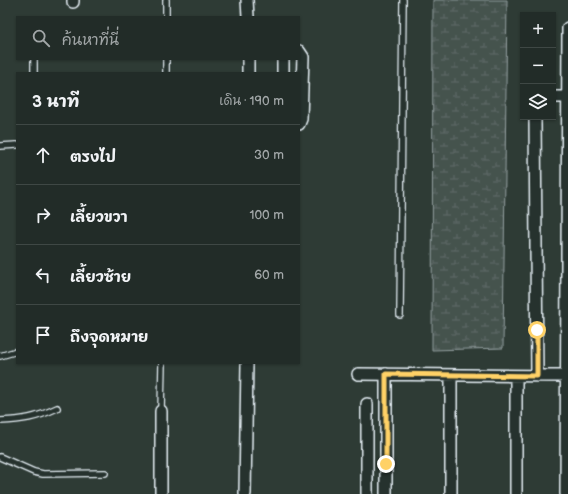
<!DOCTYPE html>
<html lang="th">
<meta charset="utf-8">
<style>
:root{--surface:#222c28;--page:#2a3430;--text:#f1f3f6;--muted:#a2a7a8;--line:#3f4845}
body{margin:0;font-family:"Balsamiq Sans","Playpen Sans Thai",sans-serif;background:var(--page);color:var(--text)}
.controls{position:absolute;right:12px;top:12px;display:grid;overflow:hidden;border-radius:0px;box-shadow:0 1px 3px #0004}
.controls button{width:36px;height:36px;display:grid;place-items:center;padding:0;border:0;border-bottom:1px solid var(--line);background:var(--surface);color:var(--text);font:20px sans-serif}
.stop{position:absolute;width:12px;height:12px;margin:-9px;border:3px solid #ffd166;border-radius:50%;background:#fff}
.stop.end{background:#ffd166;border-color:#fff;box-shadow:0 1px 4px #0008}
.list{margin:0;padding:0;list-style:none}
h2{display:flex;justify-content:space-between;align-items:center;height:52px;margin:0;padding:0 16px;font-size:17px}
h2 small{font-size:13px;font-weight:400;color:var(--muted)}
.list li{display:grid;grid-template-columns:26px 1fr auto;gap:12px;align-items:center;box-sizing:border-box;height:60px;padding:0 16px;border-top:1px solid var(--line)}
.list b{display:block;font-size:15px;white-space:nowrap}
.list em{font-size:13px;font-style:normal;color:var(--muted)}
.icon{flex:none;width:22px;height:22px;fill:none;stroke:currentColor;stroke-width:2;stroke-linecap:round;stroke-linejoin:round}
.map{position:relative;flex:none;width:568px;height:494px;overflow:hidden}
.search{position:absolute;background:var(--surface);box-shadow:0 1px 3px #0004;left:16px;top:16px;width:284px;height:44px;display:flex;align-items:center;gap:10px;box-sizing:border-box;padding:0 14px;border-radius:0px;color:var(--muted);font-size:15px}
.panel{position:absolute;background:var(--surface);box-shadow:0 1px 3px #0004;left:16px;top:72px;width:284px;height:292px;border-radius:0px}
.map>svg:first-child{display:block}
.wetland{fill:url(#wetland-marsh);stroke:#96a2a3}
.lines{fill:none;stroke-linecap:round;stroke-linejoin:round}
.service-casing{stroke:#e8f1f8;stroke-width:8}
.minor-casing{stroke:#e8f1f8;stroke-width:14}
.service{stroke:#26332d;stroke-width:5.5}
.minor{stroke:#26332d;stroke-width:11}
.route{stroke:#ffd166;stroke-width:5}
</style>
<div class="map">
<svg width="568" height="494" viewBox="0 0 568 494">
<defs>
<pattern id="wetland-marsh" width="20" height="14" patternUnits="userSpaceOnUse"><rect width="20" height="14" fill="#45524e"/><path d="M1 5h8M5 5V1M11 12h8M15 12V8" fill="none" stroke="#606b68"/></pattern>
</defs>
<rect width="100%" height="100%" fill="#2e3b35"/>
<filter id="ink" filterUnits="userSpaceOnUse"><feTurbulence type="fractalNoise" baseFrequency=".025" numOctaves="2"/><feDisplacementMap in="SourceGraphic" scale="8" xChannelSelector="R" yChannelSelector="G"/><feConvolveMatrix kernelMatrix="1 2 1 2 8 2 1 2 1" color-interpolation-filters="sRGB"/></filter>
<g filter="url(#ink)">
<path class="wetland" d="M433 0H507L503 348 432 350Z"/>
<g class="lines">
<defs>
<path id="service" d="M166 0V17
M34 59V73
M166 73V59
M0 146 17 145
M400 315 403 0
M0 356 17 351
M161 411 162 363
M0 421C23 420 36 418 57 408
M0 457 34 472 43 474 105 473"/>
<path id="minor" d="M73 0V2
M247 0 248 17
M299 51 303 57 301 119 299 124
M248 73V59
M283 73V59
M553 97H568
M535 117 537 376
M358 374 568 376
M386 374V494
M516 376V494
M161 494V411
M245 494 247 363
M367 494V404
M451 494V375
M566 494 568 28"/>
</defs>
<use href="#service" class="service-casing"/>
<use href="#minor" class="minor-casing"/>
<use href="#service" class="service"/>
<use href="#minor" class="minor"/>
</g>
</g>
<g class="lines" filter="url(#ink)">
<path class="route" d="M386 464V374L537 376V330"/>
</g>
</svg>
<div class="controls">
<button>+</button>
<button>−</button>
<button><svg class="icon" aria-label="layers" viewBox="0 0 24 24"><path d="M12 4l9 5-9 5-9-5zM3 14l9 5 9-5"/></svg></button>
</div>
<div class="stop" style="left:537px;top:330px"></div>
<div class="stop end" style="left:386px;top:464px"></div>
<div class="search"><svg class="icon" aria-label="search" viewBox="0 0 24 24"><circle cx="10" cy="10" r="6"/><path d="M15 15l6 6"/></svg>ค้นหาที่นี่</div>
<section class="panel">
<h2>3 นาที<small>เดิน · 190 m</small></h2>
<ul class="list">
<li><svg class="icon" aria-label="ahead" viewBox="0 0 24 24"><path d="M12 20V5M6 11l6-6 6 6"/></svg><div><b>ตรงไป</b></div><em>30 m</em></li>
<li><svg class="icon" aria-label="right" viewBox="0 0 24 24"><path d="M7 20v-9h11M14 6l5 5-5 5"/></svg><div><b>เลี้ยวขวา</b></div><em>100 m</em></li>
<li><svg class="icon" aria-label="left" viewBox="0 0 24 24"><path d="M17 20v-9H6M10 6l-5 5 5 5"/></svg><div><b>เลี้ยวซ้าย</b></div><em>60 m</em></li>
<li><svg class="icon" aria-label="arrive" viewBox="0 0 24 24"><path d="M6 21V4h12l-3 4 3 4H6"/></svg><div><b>ถึงจุดหมาย</b></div></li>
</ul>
</section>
</div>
